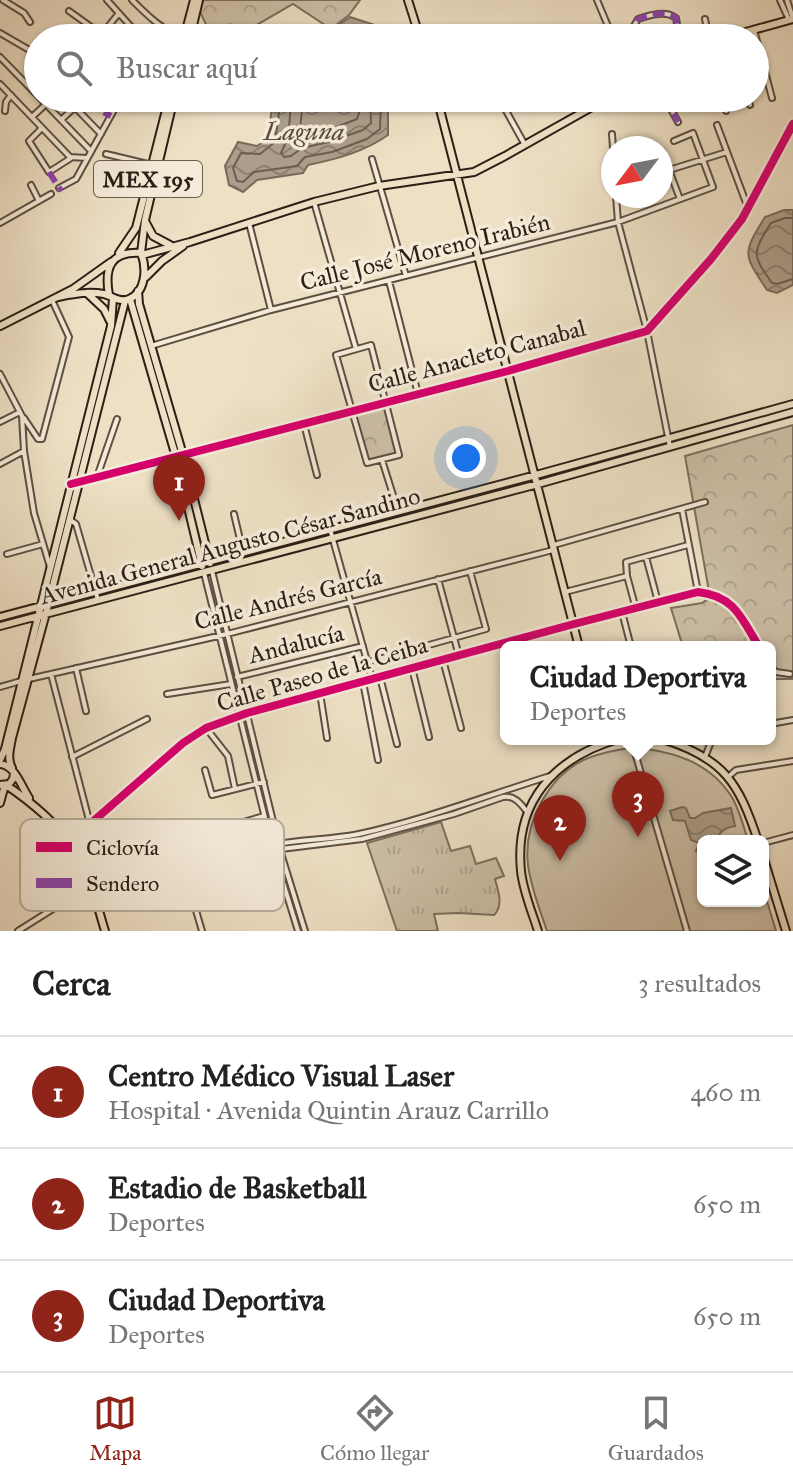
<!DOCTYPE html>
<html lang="es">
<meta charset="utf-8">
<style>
:root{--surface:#fff;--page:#f6f6f6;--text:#222;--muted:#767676;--line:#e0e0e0;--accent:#8f2418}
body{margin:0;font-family:"IM FELL Great Primer",serif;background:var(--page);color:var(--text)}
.controls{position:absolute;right:24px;bottom:24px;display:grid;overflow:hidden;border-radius:12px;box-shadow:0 2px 6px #0004}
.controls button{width:72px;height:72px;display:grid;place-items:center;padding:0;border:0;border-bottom:2px solid var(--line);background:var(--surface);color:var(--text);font:40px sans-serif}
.compass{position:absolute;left:601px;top:136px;width:72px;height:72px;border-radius:50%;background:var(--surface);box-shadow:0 2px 6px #0004;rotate:238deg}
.you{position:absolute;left:466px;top:458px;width:28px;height:28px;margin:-20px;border:6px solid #fff;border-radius:50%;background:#1a73e8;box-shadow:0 0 0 12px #1a73e833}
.badge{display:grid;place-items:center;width:52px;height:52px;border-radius:50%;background:var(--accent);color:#fff;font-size:26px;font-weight:700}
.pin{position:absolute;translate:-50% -66px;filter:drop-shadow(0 2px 4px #0008)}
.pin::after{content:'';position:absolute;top:42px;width:28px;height:24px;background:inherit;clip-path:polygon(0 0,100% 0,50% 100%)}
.popup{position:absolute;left:500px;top:641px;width:276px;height:104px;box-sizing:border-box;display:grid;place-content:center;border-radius:12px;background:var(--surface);filter:drop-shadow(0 2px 6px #0005);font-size:26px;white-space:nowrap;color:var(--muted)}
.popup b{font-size:30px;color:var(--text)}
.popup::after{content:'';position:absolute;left:50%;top:100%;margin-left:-16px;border:16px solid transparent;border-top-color:var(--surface)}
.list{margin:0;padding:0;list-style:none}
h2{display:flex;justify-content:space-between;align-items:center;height:104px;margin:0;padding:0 32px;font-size:34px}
h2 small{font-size:26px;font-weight:400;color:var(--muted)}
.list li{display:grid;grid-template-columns:52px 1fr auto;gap:24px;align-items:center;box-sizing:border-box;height:112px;padding:0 32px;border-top:2px solid var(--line)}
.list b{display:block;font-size:30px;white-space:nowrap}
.list p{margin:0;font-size:26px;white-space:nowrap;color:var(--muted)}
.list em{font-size:26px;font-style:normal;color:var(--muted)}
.icon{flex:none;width:44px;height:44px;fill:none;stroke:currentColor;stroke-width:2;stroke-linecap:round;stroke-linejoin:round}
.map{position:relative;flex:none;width:793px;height:931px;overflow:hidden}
.search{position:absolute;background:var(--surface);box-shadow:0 2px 6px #0004;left:24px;right:24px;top:24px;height:88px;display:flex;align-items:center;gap:20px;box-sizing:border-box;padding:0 28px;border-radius:44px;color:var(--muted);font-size:30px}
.sheet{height:440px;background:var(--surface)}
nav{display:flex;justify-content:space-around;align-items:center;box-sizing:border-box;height:112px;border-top:2px solid var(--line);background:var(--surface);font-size:22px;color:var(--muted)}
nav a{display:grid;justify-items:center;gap:4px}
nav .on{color:var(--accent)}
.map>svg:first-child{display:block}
.grass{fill:url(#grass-tufts);stroke:#7c6f5e;stroke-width:2}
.park{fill:url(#park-crowns);stroke:#7c6f5e;stroke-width:2}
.garden{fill:#cdbfa7;stroke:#7c6f5e;stroke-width:2}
.water{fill:url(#water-waves);stroke:#786b5c;stroke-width:2}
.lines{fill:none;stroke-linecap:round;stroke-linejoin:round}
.shore{stroke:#6c5e50;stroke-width:2}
.minor-casing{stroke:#5c4f42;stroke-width:8}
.major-casing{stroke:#2b1f16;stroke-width:10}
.minor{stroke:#f4ebd9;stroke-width:4}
.major{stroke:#eee0c5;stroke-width:6}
.quiet{stroke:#8e44ad;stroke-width:6;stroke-dasharray:12 6;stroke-linecap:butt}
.cycleway-casing{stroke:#f4ebd9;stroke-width:13}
.cycleway{stroke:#d6006c;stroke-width:8}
.labels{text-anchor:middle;stroke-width:7;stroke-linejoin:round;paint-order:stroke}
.shield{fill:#f4ebd9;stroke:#675c50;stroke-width:2}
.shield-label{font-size:22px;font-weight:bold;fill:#2b1f16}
.street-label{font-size:24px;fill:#2b1f16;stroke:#f4ebd9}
.water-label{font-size:26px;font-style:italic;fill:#584b3f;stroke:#f4ebd9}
.key{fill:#f4ebd9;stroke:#b8ae9e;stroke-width:2}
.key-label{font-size:22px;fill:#2b1f16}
</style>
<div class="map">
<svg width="793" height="931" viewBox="0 0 793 931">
<defs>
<pattern id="grass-tufts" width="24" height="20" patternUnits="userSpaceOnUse" patternTransform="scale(2)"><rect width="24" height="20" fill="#cdbfa7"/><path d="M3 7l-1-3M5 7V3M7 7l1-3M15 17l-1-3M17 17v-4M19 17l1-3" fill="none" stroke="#b0a48f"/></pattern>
<pattern id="park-crowns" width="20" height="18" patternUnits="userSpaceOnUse" patternTransform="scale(2)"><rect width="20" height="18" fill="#cdbfa7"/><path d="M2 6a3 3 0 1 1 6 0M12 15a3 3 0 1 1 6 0" fill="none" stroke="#b0a48f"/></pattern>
<pattern id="water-waves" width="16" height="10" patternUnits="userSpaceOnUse" patternTransform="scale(2)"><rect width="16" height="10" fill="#ac9e8a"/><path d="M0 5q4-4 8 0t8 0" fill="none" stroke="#8c8070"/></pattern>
</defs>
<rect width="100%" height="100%" fill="#eee0c5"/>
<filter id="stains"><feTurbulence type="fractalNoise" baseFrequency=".0025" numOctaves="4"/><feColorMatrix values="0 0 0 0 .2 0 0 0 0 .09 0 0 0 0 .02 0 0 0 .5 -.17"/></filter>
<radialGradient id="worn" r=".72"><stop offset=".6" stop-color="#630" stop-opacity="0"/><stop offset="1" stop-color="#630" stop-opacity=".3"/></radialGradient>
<path class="grass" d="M441 822 451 851 470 846 476 864 496 858 504 876 495 879C498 891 504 905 494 915L458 913 434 914 438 931H397L367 843Z"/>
<path class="park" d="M203 0H360L349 15 331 29 293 4 234 38H215L212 37 200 12Z
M384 403 399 455 367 463 353 410Z
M793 425V679H770V647H683L671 608 702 603 710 597 685 456Z
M93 822 111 846 110 850 85 868 72 844Z"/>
<path class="garden" d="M630 748C670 749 711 762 733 799 740 812 744 827 748 841H703V901H763V888L776 931H547C540 910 531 888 528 865 523 824 548 775 588 758 601 753 616 750 630 748Z"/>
<path class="water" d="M350 17 378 26 384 38H343L332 30Z
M273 98H392L388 100V135C364 152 337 159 308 165L303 173 257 180 243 192 229 185 225 166 238 142 257 146 268 139Z
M784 210H793V285L777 293 767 290C743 254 742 254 765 217Z
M682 807 686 808 690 818H695L703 813 731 808 735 826C725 828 719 831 717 841H703V854L696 851 699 843 691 840 685 821 673 820 670 811Z"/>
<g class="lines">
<path class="shore" d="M281 98 275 142 260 154 241 153 233 168 237 181 243 182 254 172 297 166 305 157 332 152 367 139 380 129 381 98
M291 98C290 116 290 137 281 153L284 157 291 156 302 148 329 142 363 130 371 123 370 98
M303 98 300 131 304 135 326 131 357 119 359 113 358 98
M793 218H785L771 223C752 253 752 255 772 283L777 284 793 279"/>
<defs>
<path id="minor" d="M3 0 24 13 30 22
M107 0 135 31 144 38
M132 0C147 15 163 31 184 38
M597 0 613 38
M780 0 789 20
M787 0 793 19
M69 11 101 34
M705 19 709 38
M754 30 772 98
M56 32 67 38
M0 33 38 55
M99 38 119 13
M638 38 634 26 638 19C650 15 666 10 676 18L679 38
M0 57 38 96
M0 84 70 157 87 158
M40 98 91 151
M66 98 101 134
M499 98 525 145
M665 98 678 122
M722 98 726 111
M748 98 750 105
M5 111 6 102 11 95
M32 117 46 104
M61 120 75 107 91 98
M717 125 748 208
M42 128 29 141 49 172 71 158
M612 134 613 148
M106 154 152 165
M372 159 406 276
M31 185 39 201
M59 188 76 179 114 110
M616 196 618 222 647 331 670 447
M680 199 669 170 727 152
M314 202 356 349
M0 223 51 194
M249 223 271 310
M389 281 418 394
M371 345 399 455 367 463 336 355Z
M151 346 271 310 618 222 713 187 693 133 674 141
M0 374 22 416 24 451 34 513 50 567
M24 418 38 439H42L69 337 52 300
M0 422 20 412
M304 424 317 475
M382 460 398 511
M0 464 24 451
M97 477 117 419
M80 482 508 371 647 331 711 259 742 219 793 124
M682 509 698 592
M234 514 243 552
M69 519 76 524 98 600
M330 529 372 679
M554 545 705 502
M7 554 43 544
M646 557 658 602
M212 571 280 850 305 931
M204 573 273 850 298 931
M438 579 459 656
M565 592 627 576
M636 609 627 576 626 562 688 545
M622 612 631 647
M443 660 461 728
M368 662 486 629 470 571
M770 666 776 672 790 674
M76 668 86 711
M412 668 429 737
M51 674 90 824
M237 677 363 646
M380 677 397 744
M29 679 227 634 553 550
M363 682 378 760
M0 687 21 681
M320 693 327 738
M167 694 231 684
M770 724 793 720
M206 728 228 756 235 789
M631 739 687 931
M72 757 147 719
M705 757 712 739
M205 770 212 795 264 782
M728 777 736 770 793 761
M242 842 246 864
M763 843 793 835
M72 844 90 824 183 743 206 728 247 713 574 624 698 592C735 596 742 619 759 647
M164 845 264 816
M272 845C300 839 330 840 359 834 423 820 486 796 550 776
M223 849 226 869
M273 850 362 839 454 814 503 797C515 795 521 804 528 813
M192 878 275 856
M190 890 202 931
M18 931 91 885"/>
<path id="major" d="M408 0 420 38
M184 38 194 0
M190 38 199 0
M724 38 793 19
M437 98 579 647
M145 221 153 236 170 245
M119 253 136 228 169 98
M141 253 145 220 174 98
M142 255 190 242 314 202 379 186 474 172 505 156 608 98
M146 277 162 261 183 246
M138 291 139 304 183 455 210 563
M87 293 104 309 110 321
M58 297C74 294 88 291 104 294 112 296 120 303 129 299 146 292 147 268 141 253 111 251 104 267 109 295
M130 299 176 457 202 566
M0 326 73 289 111 262
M0 617 536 475 793 404
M0 626 538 484 793 412
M662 739C724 758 739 783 758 841
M0 760 5 749 111 326 113 298
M0 764C15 765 21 786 29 798
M12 768C7 759 10 749 12 738L46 613 125 301
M0 785 9 784 13 779 14 773
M6 785C30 801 64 829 78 854 91 877 97 905 105 931
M0 803 5 785
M763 856 786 931
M538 931C532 912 523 891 521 871 514 802 554 758 618 739"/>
</defs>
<use href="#minor" class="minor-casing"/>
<use href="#major" class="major-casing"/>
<use href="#minor" class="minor"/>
<use href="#major" class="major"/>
<path class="quiet" d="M604 38 611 35
M638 38 634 26 638 19C650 15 666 10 676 18L679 38
M93 98 103 112 111 116
M665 98 678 122
M49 172 61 191"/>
<defs>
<path id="cycleway" d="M71 484 508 371 647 331 711 259 742 219 793 124
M72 844 90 824 183 743 206 728 247 713 574 624 698 592C735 596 742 619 759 647"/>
</defs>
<use href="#cycleway" class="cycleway-casing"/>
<use href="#cycleway" class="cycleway"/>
</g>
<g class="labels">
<rect class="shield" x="94" y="161" width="108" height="36" rx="6"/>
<g class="shield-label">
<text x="148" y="187">MEX 195</text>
</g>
<g class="street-label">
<text transform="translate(425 252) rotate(-14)" y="8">Calle José Moreno Irabién</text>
<text transform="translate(477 356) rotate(-15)" y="8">Calle Anacleto Canabal</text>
<text transform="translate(230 546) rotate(-15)" y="8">Avenida General Augusto César Sandino</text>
<text transform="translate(288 599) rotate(-14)" y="8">Calle Andrés García</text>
<text transform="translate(296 644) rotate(-14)" y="8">Andalucía</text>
<text transform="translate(322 674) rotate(-16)" y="8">Calle Paseo de la Ceiba</text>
</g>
<g class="water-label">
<text x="304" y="140">Laguna</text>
</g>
</g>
<rect x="20" y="819" width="264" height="92" rx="12" class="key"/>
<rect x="36" y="842" width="36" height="10" fill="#d6006c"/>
<rect x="36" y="878" width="36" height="10" fill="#8e44ad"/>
<g class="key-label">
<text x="86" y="855">Ciclovía</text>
<text x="86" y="891">Sendero</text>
</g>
<rect width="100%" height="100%" filter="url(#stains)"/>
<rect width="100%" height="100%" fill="url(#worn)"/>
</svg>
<div class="controls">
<button><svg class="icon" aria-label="layers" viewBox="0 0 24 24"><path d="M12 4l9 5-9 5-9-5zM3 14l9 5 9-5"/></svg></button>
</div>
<svg class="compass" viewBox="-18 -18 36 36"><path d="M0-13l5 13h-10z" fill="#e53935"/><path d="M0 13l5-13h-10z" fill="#767676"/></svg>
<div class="you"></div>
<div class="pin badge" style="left:179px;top:521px">1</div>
<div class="pin badge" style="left:560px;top:861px">2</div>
<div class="pin badge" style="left:638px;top:837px">3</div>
<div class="popup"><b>Ciudad Deportiva</b>Deportes</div>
<div class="search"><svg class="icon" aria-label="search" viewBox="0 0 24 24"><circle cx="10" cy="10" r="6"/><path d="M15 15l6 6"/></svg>Buscar aquí</div>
</div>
<section class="sheet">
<h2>Cerca<small>3 resultados</small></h2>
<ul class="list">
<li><span class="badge">1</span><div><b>Centro Médico Visual Laser</b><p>Hospital · Avenida Quintin Arauz Carrillo</p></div><em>460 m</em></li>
<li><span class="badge">2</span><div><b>Estadio de Basketball</b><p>Deportes</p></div><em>650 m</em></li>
<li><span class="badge">3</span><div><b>Ciudad Deportiva</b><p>Deportes</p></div><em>650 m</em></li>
</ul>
</section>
<nav>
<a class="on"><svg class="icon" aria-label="map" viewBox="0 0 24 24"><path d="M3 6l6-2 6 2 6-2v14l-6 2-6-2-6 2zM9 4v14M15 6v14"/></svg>Mapa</a>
<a><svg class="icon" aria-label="directions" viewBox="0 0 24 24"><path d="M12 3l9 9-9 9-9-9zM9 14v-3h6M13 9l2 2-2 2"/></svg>Cómo llegar</a>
<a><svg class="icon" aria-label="saved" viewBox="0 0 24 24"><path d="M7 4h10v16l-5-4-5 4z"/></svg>Guardados</a>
</nav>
